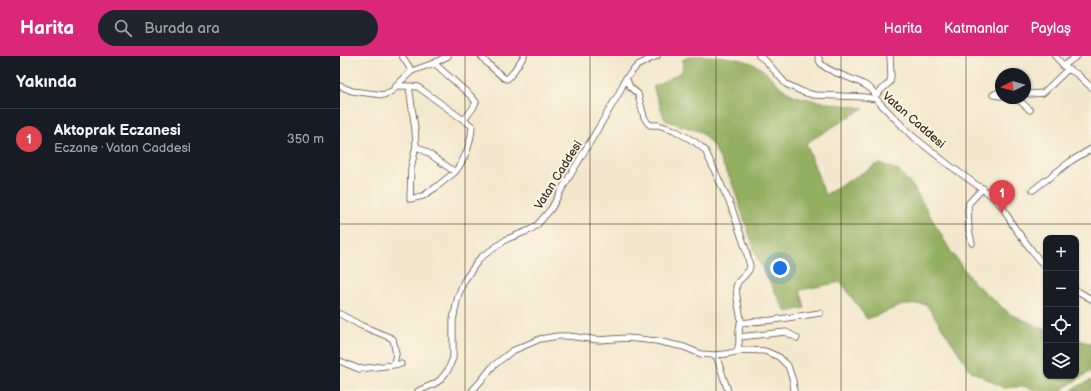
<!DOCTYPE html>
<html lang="tr">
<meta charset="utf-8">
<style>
:root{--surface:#171b24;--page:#20242c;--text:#f1f3f6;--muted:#9ea1a6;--line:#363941;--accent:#db2777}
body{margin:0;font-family:"Balsamiq Sans",sans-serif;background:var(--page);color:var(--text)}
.controls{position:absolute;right:12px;bottom:12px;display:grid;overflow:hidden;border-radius:8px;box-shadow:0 1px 3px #0004}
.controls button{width:36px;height:36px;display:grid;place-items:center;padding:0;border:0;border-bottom:1px solid var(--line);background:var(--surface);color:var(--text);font:20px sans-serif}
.compass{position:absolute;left:655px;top:12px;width:36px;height:36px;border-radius:50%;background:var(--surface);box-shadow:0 1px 3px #0004;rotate:265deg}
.you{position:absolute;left:440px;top:212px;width:14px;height:14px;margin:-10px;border:3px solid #fff;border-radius:50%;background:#1a73e8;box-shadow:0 0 0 6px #1a73e833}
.badge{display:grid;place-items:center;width:26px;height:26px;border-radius:50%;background:var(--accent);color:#fff;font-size:13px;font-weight:700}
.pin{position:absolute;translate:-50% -33px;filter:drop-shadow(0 1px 2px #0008)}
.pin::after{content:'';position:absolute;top:21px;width:14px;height:12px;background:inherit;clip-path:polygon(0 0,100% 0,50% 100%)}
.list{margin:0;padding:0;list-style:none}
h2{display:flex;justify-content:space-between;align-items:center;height:52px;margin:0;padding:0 16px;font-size:17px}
h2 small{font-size:13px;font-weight:400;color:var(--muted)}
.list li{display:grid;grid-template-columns:26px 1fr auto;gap:12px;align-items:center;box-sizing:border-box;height:60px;padding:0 16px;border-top:1px solid var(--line)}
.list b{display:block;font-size:15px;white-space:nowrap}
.list p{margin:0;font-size:13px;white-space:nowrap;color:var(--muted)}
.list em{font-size:13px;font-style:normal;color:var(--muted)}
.icon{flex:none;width:22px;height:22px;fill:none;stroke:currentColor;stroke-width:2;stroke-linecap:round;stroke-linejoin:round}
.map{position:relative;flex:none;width:751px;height:335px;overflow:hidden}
header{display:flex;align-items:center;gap:24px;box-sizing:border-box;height:56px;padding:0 20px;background:var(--accent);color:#fff}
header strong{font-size:19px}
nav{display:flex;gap:22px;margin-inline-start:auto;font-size:14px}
.search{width:280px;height:36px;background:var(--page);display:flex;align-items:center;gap:10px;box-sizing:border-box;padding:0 14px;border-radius:22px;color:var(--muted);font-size:15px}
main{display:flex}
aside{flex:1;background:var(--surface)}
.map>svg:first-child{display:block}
.forest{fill:#93af61;stroke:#676c40}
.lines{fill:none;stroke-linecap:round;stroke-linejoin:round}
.minor-casing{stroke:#574638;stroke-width:7}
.minor{stroke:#fff;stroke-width:5.5}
.grid{fill:none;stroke:#3b2a1e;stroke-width:1;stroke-opacity:0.55}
.labels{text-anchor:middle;stroke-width:4;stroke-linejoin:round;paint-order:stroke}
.street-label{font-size:12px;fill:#3b2a1e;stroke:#fcf5e5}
</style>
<header>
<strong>Harita</strong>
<div class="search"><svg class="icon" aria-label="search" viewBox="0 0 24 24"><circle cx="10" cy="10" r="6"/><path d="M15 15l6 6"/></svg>Burada ara</div>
<nav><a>Harita</a><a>Katmanlar</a><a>Paylaş</a></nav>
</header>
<main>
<aside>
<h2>Yakında<small></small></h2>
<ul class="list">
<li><span class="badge" style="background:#e0444e">1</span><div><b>Aktoprak Eczanesi</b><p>Eczane · Vatan Caddesi</p></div><em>350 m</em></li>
</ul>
</aside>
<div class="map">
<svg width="751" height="335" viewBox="0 0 751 335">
<rect width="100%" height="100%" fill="#fcf5e5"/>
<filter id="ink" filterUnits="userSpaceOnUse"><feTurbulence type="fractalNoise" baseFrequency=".025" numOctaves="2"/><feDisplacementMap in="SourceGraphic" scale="8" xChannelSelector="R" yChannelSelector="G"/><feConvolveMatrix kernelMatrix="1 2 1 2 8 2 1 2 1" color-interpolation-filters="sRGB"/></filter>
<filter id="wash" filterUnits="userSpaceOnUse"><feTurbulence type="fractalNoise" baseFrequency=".012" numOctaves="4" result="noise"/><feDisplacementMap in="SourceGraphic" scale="16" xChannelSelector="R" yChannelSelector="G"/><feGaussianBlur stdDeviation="0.9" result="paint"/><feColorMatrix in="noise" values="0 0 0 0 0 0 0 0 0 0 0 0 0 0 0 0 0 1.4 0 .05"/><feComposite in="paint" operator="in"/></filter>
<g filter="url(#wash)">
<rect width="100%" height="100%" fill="#f3e8cd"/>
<path class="forest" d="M355 0C375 0 407 0 423 14 433 22 439 32 451 38 455 40 459 41 463 42 483 47 504 49 524 52L466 87 485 139 539 107 559 115 574 132 610 194 632 225 670 258 706 274V320H736V283L751 288V315L730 328 721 335H699L683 330 664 332 631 315 586 248 563 249 527 263 501 226 460 234 465 252 446 256 418 204 391 124 373 90 361 76 325 64 313 31 342 16 343 3Z
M751 324V332L749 335H732L733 333Z"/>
</g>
<g filter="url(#ink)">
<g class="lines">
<defs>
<path id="minor" d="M62 0 72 15
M141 0 148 8 164 22 167 23 171 19 184 0
M419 0 426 5 446 28 463 36 474 39 524 41 536 43 570 78 609 109 652 140 662 150 674 171 687 188 699 204 706 211
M478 0C479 2 479 4 480 6 488 20 536 24 536 43
M715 0 726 12 737 18 751 31
M94 7 131 40 136 46 133 52 124 64
M723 10 737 0
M286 22 290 31 298 38 304 61 307 66 310 69H318L334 74 355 86 365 94 391 150 406 194 410 210 409 214 405 219 398 226 396 231 397 242 401 264 399 274V287L397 296
M0 30 12 35 43 39 52 35 61 25 72 15 94 7 108 0
M56 30H69L75 73 76 90 71 112 70 143 83 140 95 132 115 116
M69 30 78 31 132 70C131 87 126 102 115 116L88 97 76 90
M661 35 653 39 661 40
M685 36 690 38 703 37 728 13
M536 39 550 26 551 20 550 0
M673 42 680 45 690 54
M693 134 731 105 751 93
M632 187 629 175 628 154 629 147 643 132
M736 234 751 243
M0 258 22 270 49 281 53 283 56 298 54 308
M400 267 433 264 480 257
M399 281 446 276 457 282
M376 299 388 335
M0 305 19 313 61 308
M78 335 94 328 100 324 108 314 113 302V264L118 240 124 225 140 202 167 183 190 174 197 169 211 153 222 133 278 39 286 22 298 9 310 3 317 0
M132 335 140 326 153 310 172 295 200 283 218 280H228L259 284 287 282 317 285 344 291 361 298 374 299 386 298 404 294 425 295 439 301 448 310 453 325 454 335"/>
</defs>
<use href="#minor" class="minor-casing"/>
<use href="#minor" class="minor"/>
</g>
</g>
<path class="grid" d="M125 0V335M250 0V335M376 0V335M501 0V335M626 0V335M0 168H751"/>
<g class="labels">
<g class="street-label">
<text transform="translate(574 64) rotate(41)" y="4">Vatan Caddesi</text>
<text transform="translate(218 119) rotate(-58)" y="4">Vatan Caddesi</text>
</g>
</g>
</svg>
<div class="controls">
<button>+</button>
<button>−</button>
<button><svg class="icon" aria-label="locate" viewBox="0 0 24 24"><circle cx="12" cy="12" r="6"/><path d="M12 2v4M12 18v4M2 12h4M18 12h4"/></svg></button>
<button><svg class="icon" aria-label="layers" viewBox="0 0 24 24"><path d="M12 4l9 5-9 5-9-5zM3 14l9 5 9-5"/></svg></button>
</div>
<svg class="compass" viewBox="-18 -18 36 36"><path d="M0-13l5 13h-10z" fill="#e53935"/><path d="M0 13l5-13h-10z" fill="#9ea1a6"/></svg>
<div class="you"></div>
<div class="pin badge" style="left:662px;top:157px;background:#e0444e">1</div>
</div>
</main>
